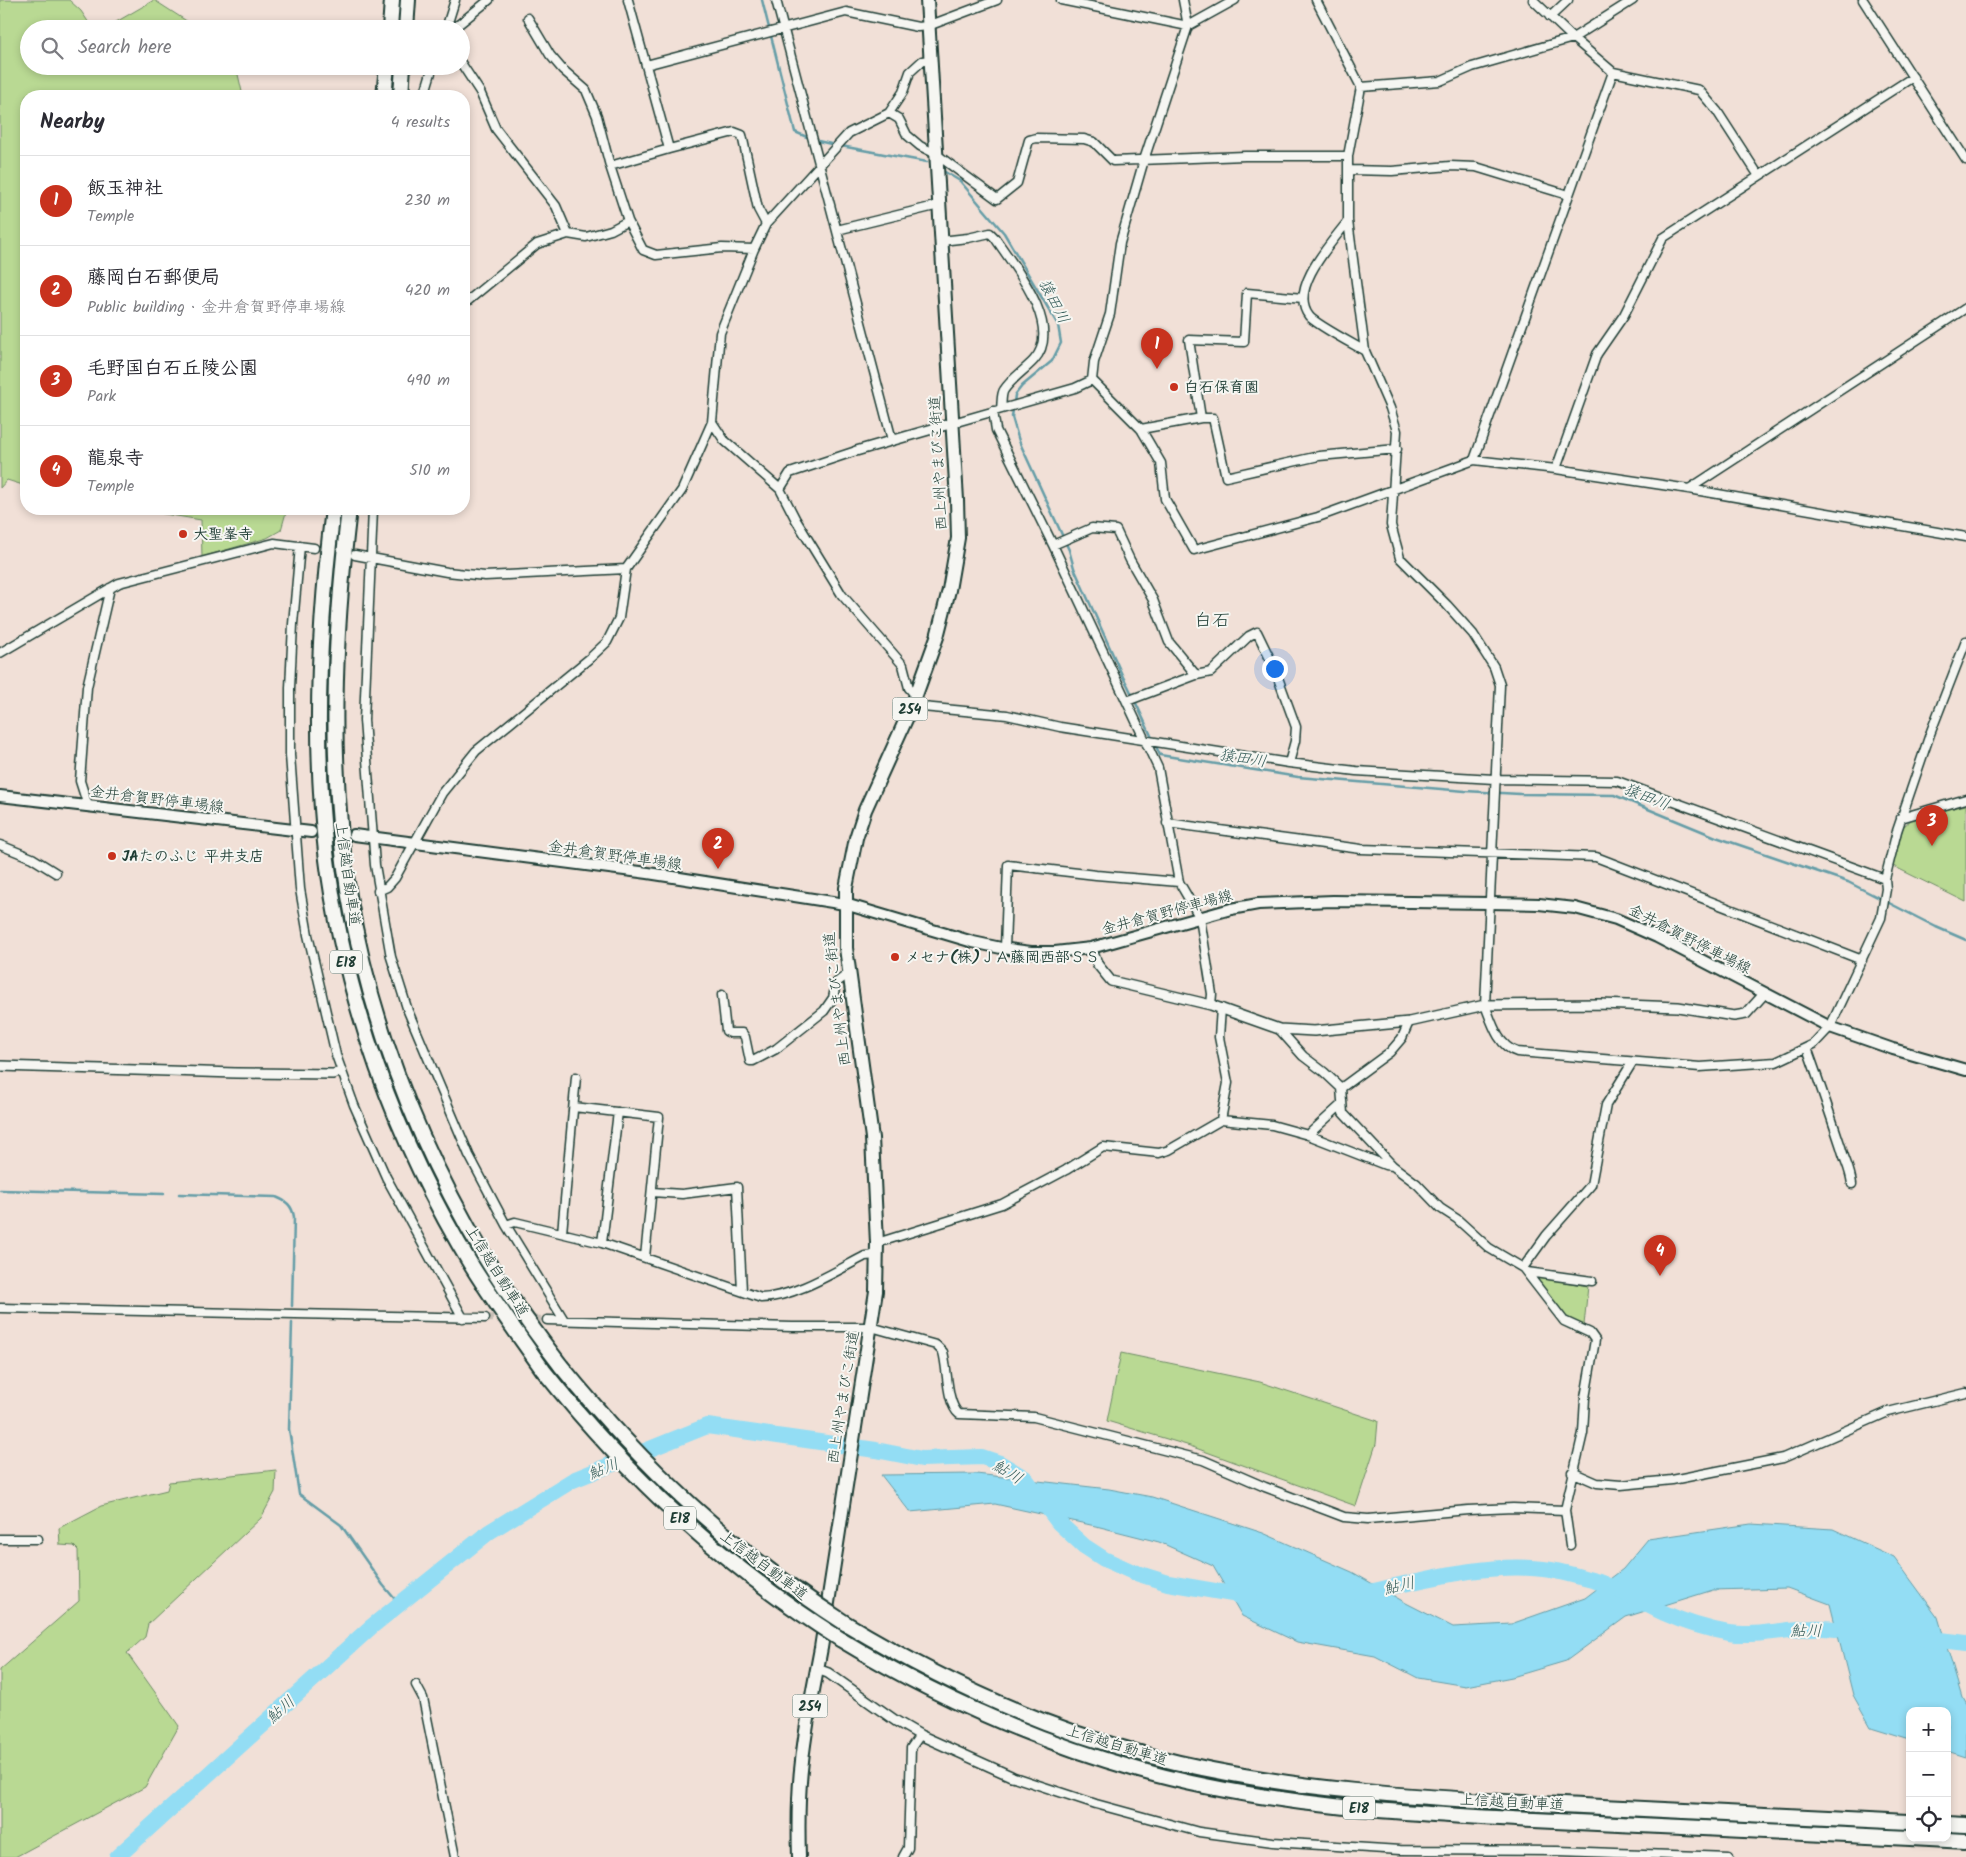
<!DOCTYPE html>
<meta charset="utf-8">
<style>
:root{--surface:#fff;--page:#f2f2f3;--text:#2b2b33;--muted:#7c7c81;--line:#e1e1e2;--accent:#c8321e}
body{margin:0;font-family:Kalam,"Klee One",sans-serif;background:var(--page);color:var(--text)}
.controls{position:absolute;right:15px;bottom:15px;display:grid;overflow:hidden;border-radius:10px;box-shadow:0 2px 8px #0003}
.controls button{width:45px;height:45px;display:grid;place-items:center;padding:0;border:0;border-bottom:1px solid var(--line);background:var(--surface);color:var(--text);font:25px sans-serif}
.you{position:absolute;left:1274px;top:668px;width:18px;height:18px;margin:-12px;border:4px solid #fff;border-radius:50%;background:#1a73e8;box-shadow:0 0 0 8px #1a73e833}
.badge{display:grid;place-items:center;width:32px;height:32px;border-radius:50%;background:var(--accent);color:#fff;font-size:16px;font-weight:700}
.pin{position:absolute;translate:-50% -41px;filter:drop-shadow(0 1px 2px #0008)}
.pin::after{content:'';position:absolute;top:26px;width:18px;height:15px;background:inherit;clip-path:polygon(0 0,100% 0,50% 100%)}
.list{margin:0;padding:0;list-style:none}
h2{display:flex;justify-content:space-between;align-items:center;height:65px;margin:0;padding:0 20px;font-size:21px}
h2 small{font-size:16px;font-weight:400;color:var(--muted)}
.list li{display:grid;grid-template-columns:32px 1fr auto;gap:15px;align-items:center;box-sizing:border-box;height:90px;padding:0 20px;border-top:1px solid var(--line)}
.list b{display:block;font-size:19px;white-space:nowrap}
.list p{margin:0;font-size:16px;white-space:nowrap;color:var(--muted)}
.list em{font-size:16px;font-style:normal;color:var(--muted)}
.icon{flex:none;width:28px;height:28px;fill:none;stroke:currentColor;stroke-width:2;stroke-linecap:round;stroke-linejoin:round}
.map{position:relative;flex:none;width:1966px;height:1857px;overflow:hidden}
.search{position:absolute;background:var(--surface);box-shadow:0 2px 8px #0003;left:20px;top:20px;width:450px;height:55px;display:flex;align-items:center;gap:12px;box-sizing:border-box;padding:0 18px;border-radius:28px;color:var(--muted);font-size:19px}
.panel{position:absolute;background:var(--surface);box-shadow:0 2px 8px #0003;left:20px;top:90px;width:450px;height:425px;border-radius:20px}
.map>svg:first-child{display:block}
.green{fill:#b9d993;stroke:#6c8b64}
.water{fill:#93ddf4;stroke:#659da7}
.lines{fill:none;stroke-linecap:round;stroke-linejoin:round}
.stream{stroke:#659da7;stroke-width:2.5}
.river{stroke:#93ddf4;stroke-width:16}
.minor-tunnel{stroke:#c7bfb6;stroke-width:8;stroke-dasharray:8 4;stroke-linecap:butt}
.minor-casing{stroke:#1f3d34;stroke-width:11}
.tertiary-casing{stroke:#1f3d34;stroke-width:12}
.secondary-casing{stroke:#1f3d34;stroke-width:14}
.trunk-casing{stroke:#1f3d34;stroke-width:16}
.motorway-casing{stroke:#1f3d34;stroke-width:18}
.minor{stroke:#f6f6f2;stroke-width:8}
.tertiary{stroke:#f6f6f2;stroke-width:9}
.secondary{stroke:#f6f6f2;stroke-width:10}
.trunk{stroke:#f6f6f2;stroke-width:12}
.motorway{stroke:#f6f6f2;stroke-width:14}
.motorway-bridge-casing{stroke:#1f3d34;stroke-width:18;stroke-linecap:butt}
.motorway-bridge{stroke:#f6f6f2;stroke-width:14}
.poi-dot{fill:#c8321e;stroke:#f6f6f2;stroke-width:2}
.labels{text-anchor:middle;stroke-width:4;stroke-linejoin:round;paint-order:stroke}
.shield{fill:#f6f6f2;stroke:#60746d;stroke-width:1}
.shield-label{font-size:14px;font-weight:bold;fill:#1f3d34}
.poi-label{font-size:15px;font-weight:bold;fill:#1f3d34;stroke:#f6f6f2;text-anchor:start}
.street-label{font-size:15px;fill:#1f3d34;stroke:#f6f6f2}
.water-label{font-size:16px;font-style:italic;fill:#365d5a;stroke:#f6f6f2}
.quarter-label{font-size:18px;fill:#1f3d34;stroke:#f6f6f2}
</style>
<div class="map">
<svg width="1966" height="1857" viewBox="0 0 1966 1857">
<rect width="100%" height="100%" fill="#f1e0d7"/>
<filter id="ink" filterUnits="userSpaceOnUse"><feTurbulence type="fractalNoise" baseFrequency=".02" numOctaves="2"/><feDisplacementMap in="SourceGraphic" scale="10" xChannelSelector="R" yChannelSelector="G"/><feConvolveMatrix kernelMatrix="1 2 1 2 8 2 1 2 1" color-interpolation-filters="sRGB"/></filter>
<g filter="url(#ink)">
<path class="green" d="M0 0H69L81 11 93 29H29V66H236L243 96H26V486L7 480 0 488Z
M154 0 199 29H104Z
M134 509H133H287L281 530 267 538 202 557 201 520Z
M1966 805V902L1893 866 1903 827 1914 817Z
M1536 1277 1588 1286 1584 1325 1564 1317 1534 1279Z
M1121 1353 1260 1382 1378 1421 1376 1444 1356 1506 1190 1446 1107 1421Z
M276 1470 275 1492 261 1518 148 1624 145 1637 127 1653 179 1726 145 1787 15 1857H0V1670L79 1601 78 1550 74 1546 60 1545 59 1528 101 1506 167 1490 169 1482Z"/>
<path class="water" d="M976 1474 1109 1489 1152 1497 1263 1533 1352 1572 1406 1603 1453 1627 1511 1624 1585 1598 1623 1569 1648 1539 1751 1524 1833 1529 1894 1557 1938 1617 1962 1698 1966 1705V1757L1947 1751V1711H1910V1739L1871 1727 1853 1695 1830 1604 1787 1588 1713 1590 1626 1617 1566 1661 1512 1677 1466 1686 1418 1678 1375 1656 1297 1642 1242 1616 1213 1566 1159 1542 1100 1527 995 1504 910 1512 881 1475Z"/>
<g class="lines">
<path class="stream" d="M762 0 795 132 814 140 835 145
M841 146 927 162
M945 172 960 181 1004 233 1058 325 1061 343 1052 361 1022 386 1015 395 1012 417 1019 441 1069 550 1074 568 1123 677 1128 686 1160 755 1298 777 1465 791 1520 794 1614 795 1716 837 1848 882 1936 927 1966 940
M0 1190 164 1194
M179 1194 276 1197C286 1201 292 1205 294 1217L292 1306
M292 1323 289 1429 299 1494 341 1525 383 1585 399 1604"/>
<path class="river" d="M1361 1594C1419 1581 1491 1560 1551 1570 1567 1573 1584 1578 1599 1582 1622 1590 1642 1603 1664 1613 1684 1622 1707 1629 1729 1633 1755 1637 1785 1629 1812 1628 1826 1627 1842 1630 1857 1632
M1923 1638 1966 1643
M117 1857 371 1627 489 1532 573 1480 707 1426 876 1450 922 1459 982 1457 1000 1463 1025 1478 1058 1522 1084 1546 1104 1559 1133 1572 1168 1583 1250 1597"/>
<path class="minor-tunnel" d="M314 548 355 555
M485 1318 547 1320"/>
<defs>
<path id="minor" d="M628 0 669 149 734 132 742 135 758 209 766 224
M776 0 892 440
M1061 0 1188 26 1235 0
M1316 0 1361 87 1348 156V221L1365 351 1390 408 1397 431 1391 525 1400 558 1447 605 1473 634 1494 667 1500 685 1485 1005C1492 1023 1498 1046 1517 1052L1700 1067 1776 1062 1814 1044 1830 1027 1881 918 1886 889 1885 879 1897 831 1930 734 1966 641
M1533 0 1573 38 1613 72 1699 90 1717 111 1759 176
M1863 0 1966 160
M1550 17 1568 0
M528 18 550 55 562 69 586 90 597 116 610 166 628 221
M446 29 455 0
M453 29 489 0
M461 63 480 92 496 129 556 206 568 234
M646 65 846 12 918 27 928 26 997 0
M1361 87 1440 81 1472 67 1573 38 1633 0
M424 96 433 66
M889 113 899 119 907 135 920 146 936 154 997 199 1017 183 1029 140 1036 138 1084 139 1094 142 1113 161 1245 156H1348
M610 166 669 149
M1349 170 1392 171 1450 166 1476 167 1568 195
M1348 221C1332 242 1288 289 1309 316 1315 324 1353 344 1365 351
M837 230 939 205
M941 241 968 238 990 233 995 238C1014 266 1064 327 1034 360 1026 369 1010 380 1004 390 1001 394 1002 403 1001 409
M464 304 537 244 568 234 586 237 611 230 628 221 643 250 656 255 722 248 754 249
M1092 380 1141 429 1161 463 1165 499 1194 550 1318 517 1474 460 1556 469 1689 489 1966 537
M1092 380 1094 362 1110 314 1120 243 1144 160 1188 26 1183 0
M993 411 996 430 1053 545 1158 768 1179 882 1200 918 1212 994 1211 1005
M1201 418H1213L1226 477 1319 456 1397 449
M712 422 724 440 780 489 796 520 842 595 903 665 909 688 915 695
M953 423 1075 388 1092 380
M1141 429 1201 418 1189 340 1244 342 1247 293 1303 298
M1474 460 1613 72
M1556 469 1597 354 1624 315 1663 238 1913 77
M780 489 790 473 856 451
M1689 489 1966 308
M373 509 364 720 375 865 391 957 408 1011 469 1155 506 1225 564 1320
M1053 545 1092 528 1116 530 1130 560 1153 600 1169 642 1196 675
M300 546 293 624 290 688V755L300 889 308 935 336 1055 354 1105 386 1177 463 1318
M355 555 447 572 485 576 626 569
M0 653 119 583 274 543 314 548
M1127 701 1196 675 1211 672 1249 636 1257 632 1274 667 1296 727 1295 741 1289 763
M912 706 1007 715 1060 727 1289 763 1356 771 1494 779 1617 781 1885 879
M88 806 80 781 87 687 110 588
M1901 818 1966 799
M1167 823 1361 849 1596 857 1862 960
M0 845 32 858 56 873
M378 891 387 887 395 878 442 793 476 751 590 658 607 642 619 618 626 569 682 490 712 422 720 333 754 249 766 224 849 133 889 113 903 92 910 72 922 61 930 60
M1005 948 1008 865 1096 875 1179 882
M722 995 726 1031 730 1033H742L745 1037 750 1061H753L776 1049 824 1011 833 998 836 983 849 973
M1221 1008 1219 1037 1228 1083 1221 1120
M1279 1029 1303 1056 1324 1072 1341 1088 1343 1113 1393 1166 1417 1184 1440 1208 1457 1219 1489 1248 1523 1268 1564 1321 1590 1333 1595 1340 1585 1398 1583 1433 1565 1510 1570 1545
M1807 1048C1819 1081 1830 1114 1841 1147 1845 1162 1850 1168 1852 1184
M1341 1088 1390 1052 1402 1038 1409 1022
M574 1107 659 1117 645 1257
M1308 1135 1342 1104
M652 1192 682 1194 737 1187 742 1291
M506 1225 515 1222 602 1243 761 1298C795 1297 834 1272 865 1256L877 1255
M562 1233 576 1077
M602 1243 618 1112
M877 1243 1002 1204 1066 1170 1103 1147 1159 1153 1169 1150 1221 1120 1272 1125 1308 1135 1385 1165 1393 1166
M1523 1268 1546 1236 1591 1185 1606 1105 1632 1063
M1527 1272 1592 1281
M0 1308 485 1318
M547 1320 792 1327H871L936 1345 943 1352C948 1369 946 1403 959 1414L1034 1417 1203 1460 1265 1487 1344 1517 1368 1519 1468 1510 1513 1508 1565 1510
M1572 1472 1597 1483 1621 1485 1672 1480 1783 1458 1888 1412 1966 1393
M0 1539H38
M416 1685 423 1698 455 1857
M1011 1776 1096 1804 1199 1832 1273 1842 1400 1850 1558 1851 1729 1857
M903 1857 908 1848 911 1748 920 1735"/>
<path id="tertiary" d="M856 451 953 423
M1091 948 1098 965 1111 981 1211 1005 1279 1029 1314 1031 1409 1022 1485 1005 1600 1004 1678 1007 1734 1016 1746 1014 1764 994
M0 1066 236 1073 333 1074 341 1072
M817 1669 828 1673 896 1721 920 1735 1011 1776"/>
<path id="secondary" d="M0 796 311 832
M354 835 648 873 845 904 973 942 1001 948 1031 952H1055L1091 948 1231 909 1258 904 1333 901 1489 903 1539 904 1575 908 1616 919 1657 937 1830 1027 1893 1049 1966 1070"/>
<path id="trunk" d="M799 1857C798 1825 798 1793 802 1761 806 1723 814 1686 821 1648L876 1291 877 1243 872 1138 846 948V888L856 838 865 810 912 706 937 637 949 590 958 538 957 500 927 0"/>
<path id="motorway" d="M390 29 392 0
M406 29 408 0
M384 96 387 66
M401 96 403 66
M333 509C319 622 313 738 326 852 344 999 396 1142 473 1268 495 1303 519 1336 543 1370
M349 509C334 637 328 768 349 896 371 1024 419 1146 485 1257 508 1295 534 1331 561 1366
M845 1623C940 1680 1039 1727 1147 1755 1283 1791 1423 1798 1562 1805 1678 1811 1794 1816 1910 1822
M840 1639C934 1696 1033 1740 1139 1770 1267 1806 1401 1813 1534 1820 1659 1826 1784 1832 1910 1838
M1947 1824 1966 1825
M1910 1838 1966 1841"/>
</defs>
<use href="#minor" class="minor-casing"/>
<use href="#tertiary" class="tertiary-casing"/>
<use href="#secondary" class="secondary-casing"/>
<use href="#trunk" class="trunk-casing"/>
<use href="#motorway" class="motorway-casing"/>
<use href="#minor" class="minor"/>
<use href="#tertiary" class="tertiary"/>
<use href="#secondary" class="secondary"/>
<use href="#trunk" class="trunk"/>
<use href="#motorway" class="motorway"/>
<defs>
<path id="motorway-bridge" d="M561 1366C645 1469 733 1551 845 1623
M543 1370C629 1478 723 1565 840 1639"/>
</defs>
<use href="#motorway-bridge" class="motorway-bridge-casing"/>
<use href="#motorway-bridge" class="motorway-bridge"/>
</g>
</g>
<g class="poi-dot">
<circle cx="1174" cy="387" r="5"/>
<circle cx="183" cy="534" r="5"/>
<circle cx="112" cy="856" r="5"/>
<circle cx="895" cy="957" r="5"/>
</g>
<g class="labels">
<g class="shield">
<rect x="892.5" y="697.5" width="35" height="23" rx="4"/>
<rect x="330" y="950.5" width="32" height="23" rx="4"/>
<rect x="664" y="1506.5" width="32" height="23" rx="4"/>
<rect x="792.5" y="1694.5" width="35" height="23" rx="4"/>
<rect x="1343" y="1796.5" width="32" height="23" rx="4"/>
</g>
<g class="shield-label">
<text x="910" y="714">254</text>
<text x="346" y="967">E18</text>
<text x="680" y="1523">E18</text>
<text x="810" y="1711">254</text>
<text x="1359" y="1813">E18</text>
</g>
<g class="poi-label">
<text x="1184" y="392">白石保育園</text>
<text x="193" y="539">大聖峯寺</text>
<text x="122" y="861">JAたのふじ 平井支店</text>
<text x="905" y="962">メセナ(株)ＪＡ藤岡西部ＳＳ</text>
</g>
<g class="street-label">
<text transform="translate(938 463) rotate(-93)" y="5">西上州やまびこ街道</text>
<text transform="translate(157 799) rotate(7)" y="5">金井倉賀野停車場線</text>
<text transform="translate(615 855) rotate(8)" y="5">金井倉賀野停車場線</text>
<text transform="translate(348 874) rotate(82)" y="5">上信越自動車道</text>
<text transform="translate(1167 912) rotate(-15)" y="5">金井倉賀野停車場線</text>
<text transform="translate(1690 939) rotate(27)" y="5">金井倉賀野停車場線</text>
<text transform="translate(837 999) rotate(-97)" y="5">西上州やまびこ街道</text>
<text transform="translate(497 1271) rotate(58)" y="5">上信越自動車道</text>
<text transform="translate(843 1397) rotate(-81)" y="5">西上州やまびこ街道</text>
<text transform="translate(764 1565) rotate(37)" y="5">上信越自動車道</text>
<text transform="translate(1117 1745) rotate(17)" y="5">上信越自動車道</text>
<text transform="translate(1512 1802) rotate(3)" y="5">上信越自動車道</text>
</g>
<g class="water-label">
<text transform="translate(1055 301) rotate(63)" y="6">猿田川</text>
<text transform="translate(1243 757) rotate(9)" y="6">猿田川</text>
<text transform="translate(1647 796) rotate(22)" y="6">猿田川</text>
<text transform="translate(603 1468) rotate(-22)" y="6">鮎川</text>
<text transform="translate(1008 1471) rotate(31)" y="6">鮎川</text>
<text transform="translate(1399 1585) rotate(-13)" y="6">鮎川</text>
<text x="1806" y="1636">鮎川</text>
<text transform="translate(280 1709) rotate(-42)" y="6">鮎川</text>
</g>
<g class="quarter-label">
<text x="1212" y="626">白石</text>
</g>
</g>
</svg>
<div class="controls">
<button>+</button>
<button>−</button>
<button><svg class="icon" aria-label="locate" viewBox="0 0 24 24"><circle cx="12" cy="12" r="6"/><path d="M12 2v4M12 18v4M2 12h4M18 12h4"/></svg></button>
</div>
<div class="you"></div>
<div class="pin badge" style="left:1157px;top:369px">1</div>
<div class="pin badge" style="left:718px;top:869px">2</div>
<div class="pin badge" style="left:1932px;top:846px">3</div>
<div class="pin badge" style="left:1660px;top:1276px">4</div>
<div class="search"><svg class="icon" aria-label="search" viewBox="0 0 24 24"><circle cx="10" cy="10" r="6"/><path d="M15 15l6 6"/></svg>Search here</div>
<section class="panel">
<h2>Nearby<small>4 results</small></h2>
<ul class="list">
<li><span class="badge">1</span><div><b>飯玉神社</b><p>Temple</p></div><em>230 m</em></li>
<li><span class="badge">2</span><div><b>藤岡白石郵便局</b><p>Public building · 金井倉賀野停車場線</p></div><em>420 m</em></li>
<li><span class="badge">3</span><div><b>毛野国白石丘陵公園</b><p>Park</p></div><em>490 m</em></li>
<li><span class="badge">4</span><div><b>龍泉寺</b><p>Temple</p></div><em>510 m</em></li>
</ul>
</section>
</div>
